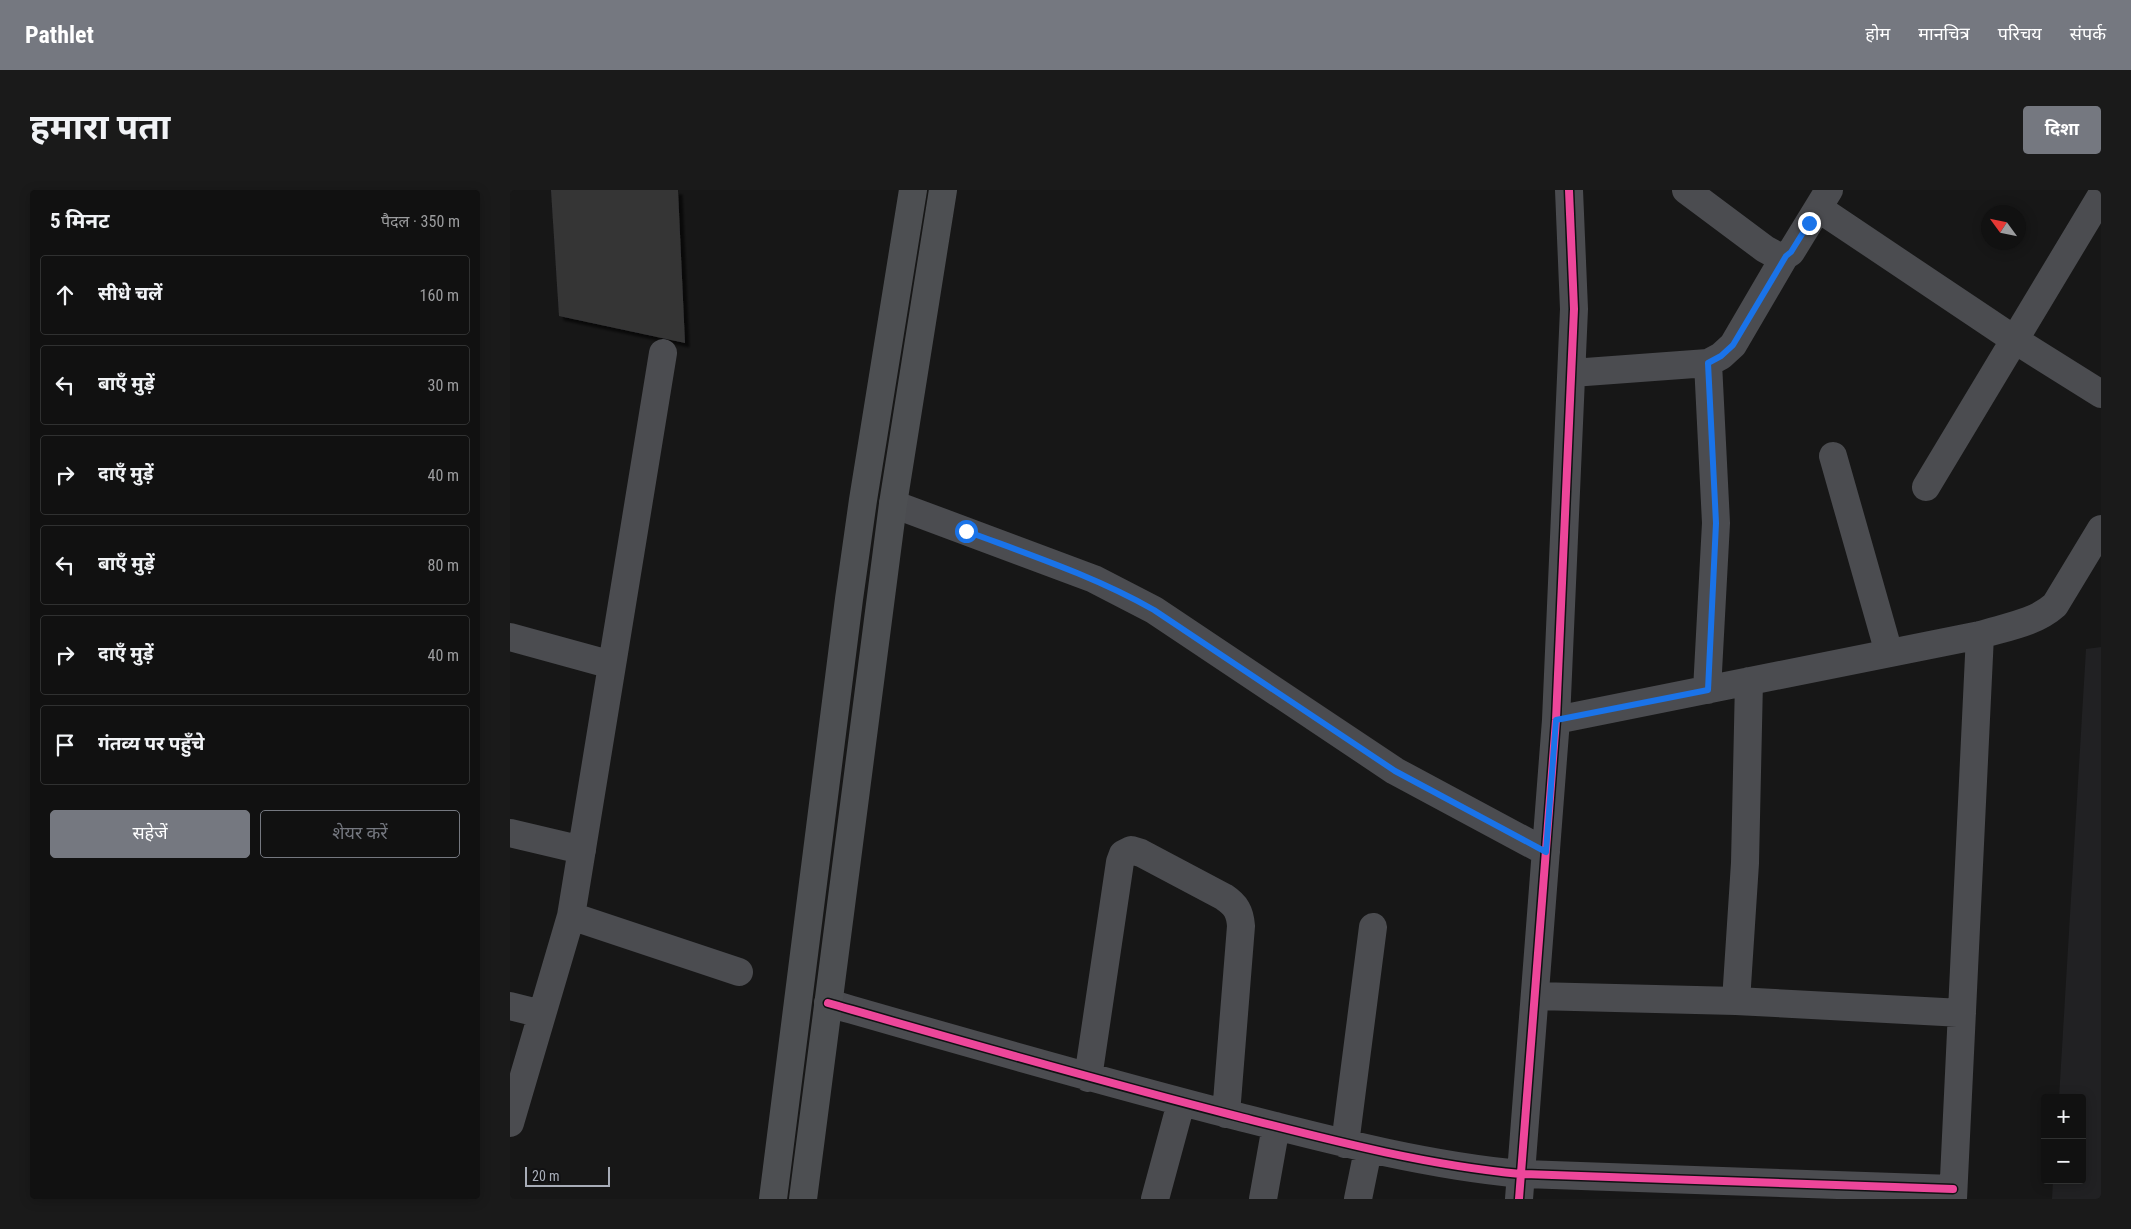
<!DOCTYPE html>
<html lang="hi">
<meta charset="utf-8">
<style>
:root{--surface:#111;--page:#1a1a1a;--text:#f1f3f6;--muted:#9c9d9f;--line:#303131;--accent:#757880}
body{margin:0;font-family:"Roboto Condensed","Noto Sans Devanagari",sans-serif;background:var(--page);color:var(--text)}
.controls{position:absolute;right:15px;bottom:15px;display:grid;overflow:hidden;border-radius:5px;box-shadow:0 2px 12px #0003}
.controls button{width:45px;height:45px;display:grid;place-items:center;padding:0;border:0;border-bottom:1px solid var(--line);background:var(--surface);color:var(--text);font:25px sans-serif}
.compass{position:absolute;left:1471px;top:15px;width:45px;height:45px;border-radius:50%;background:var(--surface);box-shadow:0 2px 12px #0003;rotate:303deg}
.scale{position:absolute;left:15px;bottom:12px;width:85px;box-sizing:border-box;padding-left:5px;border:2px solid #a8adb8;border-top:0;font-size:14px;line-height:18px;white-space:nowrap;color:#a8adb8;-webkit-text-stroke:4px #111113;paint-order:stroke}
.stop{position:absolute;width:15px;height:15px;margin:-11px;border:4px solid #1a73e8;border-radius:50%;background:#fff}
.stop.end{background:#1a73e8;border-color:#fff;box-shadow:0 1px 5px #0008}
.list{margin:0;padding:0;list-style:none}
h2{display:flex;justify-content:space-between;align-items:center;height:65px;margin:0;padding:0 20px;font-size:21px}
h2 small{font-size:16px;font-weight:400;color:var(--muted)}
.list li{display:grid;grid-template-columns:32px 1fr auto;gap:15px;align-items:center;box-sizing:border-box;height:80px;margin:0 10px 10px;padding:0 10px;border:1px solid var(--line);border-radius:5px}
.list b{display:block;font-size:19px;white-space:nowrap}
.list em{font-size:16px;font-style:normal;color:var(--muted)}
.actions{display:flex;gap:10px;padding:15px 20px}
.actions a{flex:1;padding:11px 0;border:1px solid var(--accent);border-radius:5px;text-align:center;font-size:18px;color:var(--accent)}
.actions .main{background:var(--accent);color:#fff}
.icon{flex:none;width:28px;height:28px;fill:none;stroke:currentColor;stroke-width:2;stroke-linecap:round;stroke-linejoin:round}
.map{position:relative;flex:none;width:1591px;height:1009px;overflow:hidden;border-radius:5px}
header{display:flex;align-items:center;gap:30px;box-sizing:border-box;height:70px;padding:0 25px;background:var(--accent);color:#fff}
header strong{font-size:24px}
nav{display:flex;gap:28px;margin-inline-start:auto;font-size:18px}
.intro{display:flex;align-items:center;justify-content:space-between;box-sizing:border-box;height:120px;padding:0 30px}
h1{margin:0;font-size:35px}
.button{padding:12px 22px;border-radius:5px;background:var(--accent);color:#fff;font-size:18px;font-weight:700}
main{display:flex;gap:30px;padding:0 30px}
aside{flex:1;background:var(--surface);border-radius:5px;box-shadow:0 2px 12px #0003}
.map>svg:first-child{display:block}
.built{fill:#212123}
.building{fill:#353536;filter:url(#shadow)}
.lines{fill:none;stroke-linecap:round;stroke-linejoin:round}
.street{stroke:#4b4c50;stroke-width:28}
.primary{stroke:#4d4f52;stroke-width:28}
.cycleway-casing{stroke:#111113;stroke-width:11}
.cycleway{stroke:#ed469a;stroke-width:8}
.route{stroke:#1a73e8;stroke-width:6}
</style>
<header>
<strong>Pathlet</strong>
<nav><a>होम</a><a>मानचित्र</a><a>परिचय</a><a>संपर्क</a></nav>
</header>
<div class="intro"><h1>हमारा पता</h1><a class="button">दिशा</a></div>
<main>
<aside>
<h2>5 मिनट<small>पैदल · 350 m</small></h2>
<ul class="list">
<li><svg class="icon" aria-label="ahead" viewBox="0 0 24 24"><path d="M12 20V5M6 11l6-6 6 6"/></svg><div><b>सीधे चलें</b></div><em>160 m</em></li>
<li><svg class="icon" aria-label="left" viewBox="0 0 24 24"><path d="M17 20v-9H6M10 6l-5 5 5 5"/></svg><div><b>बाएँ मुड़ें</b></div><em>30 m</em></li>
<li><svg class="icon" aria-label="right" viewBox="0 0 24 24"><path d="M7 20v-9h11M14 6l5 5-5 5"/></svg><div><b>दाएँ मुड़ें</b></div><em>40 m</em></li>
<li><svg class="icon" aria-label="left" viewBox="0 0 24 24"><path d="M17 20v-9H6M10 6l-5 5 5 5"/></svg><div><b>बाएँ मुड़ें</b></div><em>80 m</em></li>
<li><svg class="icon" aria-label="right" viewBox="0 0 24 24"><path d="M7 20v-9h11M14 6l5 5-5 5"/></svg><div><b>दाएँ मुड़ें</b></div><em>40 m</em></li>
<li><svg class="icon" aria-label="arrive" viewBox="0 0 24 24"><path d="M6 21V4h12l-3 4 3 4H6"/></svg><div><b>गंतव्य पर पहुँचे</b></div></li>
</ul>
<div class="actions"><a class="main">सहेजें</a><a>शेयर करें</a></div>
</aside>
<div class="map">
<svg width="1591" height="1009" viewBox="0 0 1591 1009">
<defs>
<filter id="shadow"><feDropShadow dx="4.5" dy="4.5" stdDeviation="1" flood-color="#0009"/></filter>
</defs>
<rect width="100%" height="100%" fill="#171717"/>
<path class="built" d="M1591 457V1009H1542L1543 990H1572V908H1549L1576 459Z"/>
<path class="building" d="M41 0H168L175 153 49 126Z"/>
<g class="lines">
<path class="street" d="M1176 0 1255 59 1266 65 1275 66 1281 62 1319 0
M1308 18 1505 150 1591 204
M1062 183 1198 173 1211 166 1223 155 1275 66
M1323 266 1379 463
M1416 297 1591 6
M383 314 584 389 644 420 885 581 1036 662
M0 447 102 475
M1197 500 1206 333 1198 173
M1046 530 1470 445C1496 437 1525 433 1545 415L1591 339
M0 643 72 660
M61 726 229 782
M1025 806 1226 811 1452 823
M1226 811 1235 673 1239 491
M318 813C454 852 589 891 726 926 820 950 914 975 1011 984L1443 999
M0 816 32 824
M578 888 610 672 613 664 621 660 631 663 714 707C726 715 730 722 731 736L716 924
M0 933 61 726 153 163
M835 954 863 737
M645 1009 671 913
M753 1009 766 936
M848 1009 858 960
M1009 1009 1046 530 1064 119 1059 0
M1443 1009 1470 445"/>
<path class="primary" d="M263 1009 339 409 353 310 403 0
M293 1009 383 314 433 0"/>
<defs>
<path id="cycleway" d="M318 813C454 852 589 891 726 926 820 950 914 975 1011 984L1443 999
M1009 1009 1046 530 1064 119 1059 0"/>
</defs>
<use href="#cycleway" class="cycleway-casing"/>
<use href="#cycleway" class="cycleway"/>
</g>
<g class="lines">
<path class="route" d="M456 341C520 365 584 386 644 420L885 581 1036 662 1046 530 1198 500 1206 333 1198 173 1211 166 1223 155 1276 66 1281 62 1299 33"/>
</g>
</svg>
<div class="controls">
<button>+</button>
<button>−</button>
</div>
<svg class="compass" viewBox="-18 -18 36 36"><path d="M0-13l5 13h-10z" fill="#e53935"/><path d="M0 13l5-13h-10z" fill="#9c9d9f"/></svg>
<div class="scale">20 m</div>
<div class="stop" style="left:456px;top:341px"></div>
<div class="stop end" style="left:1299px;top:33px"></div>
</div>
</main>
